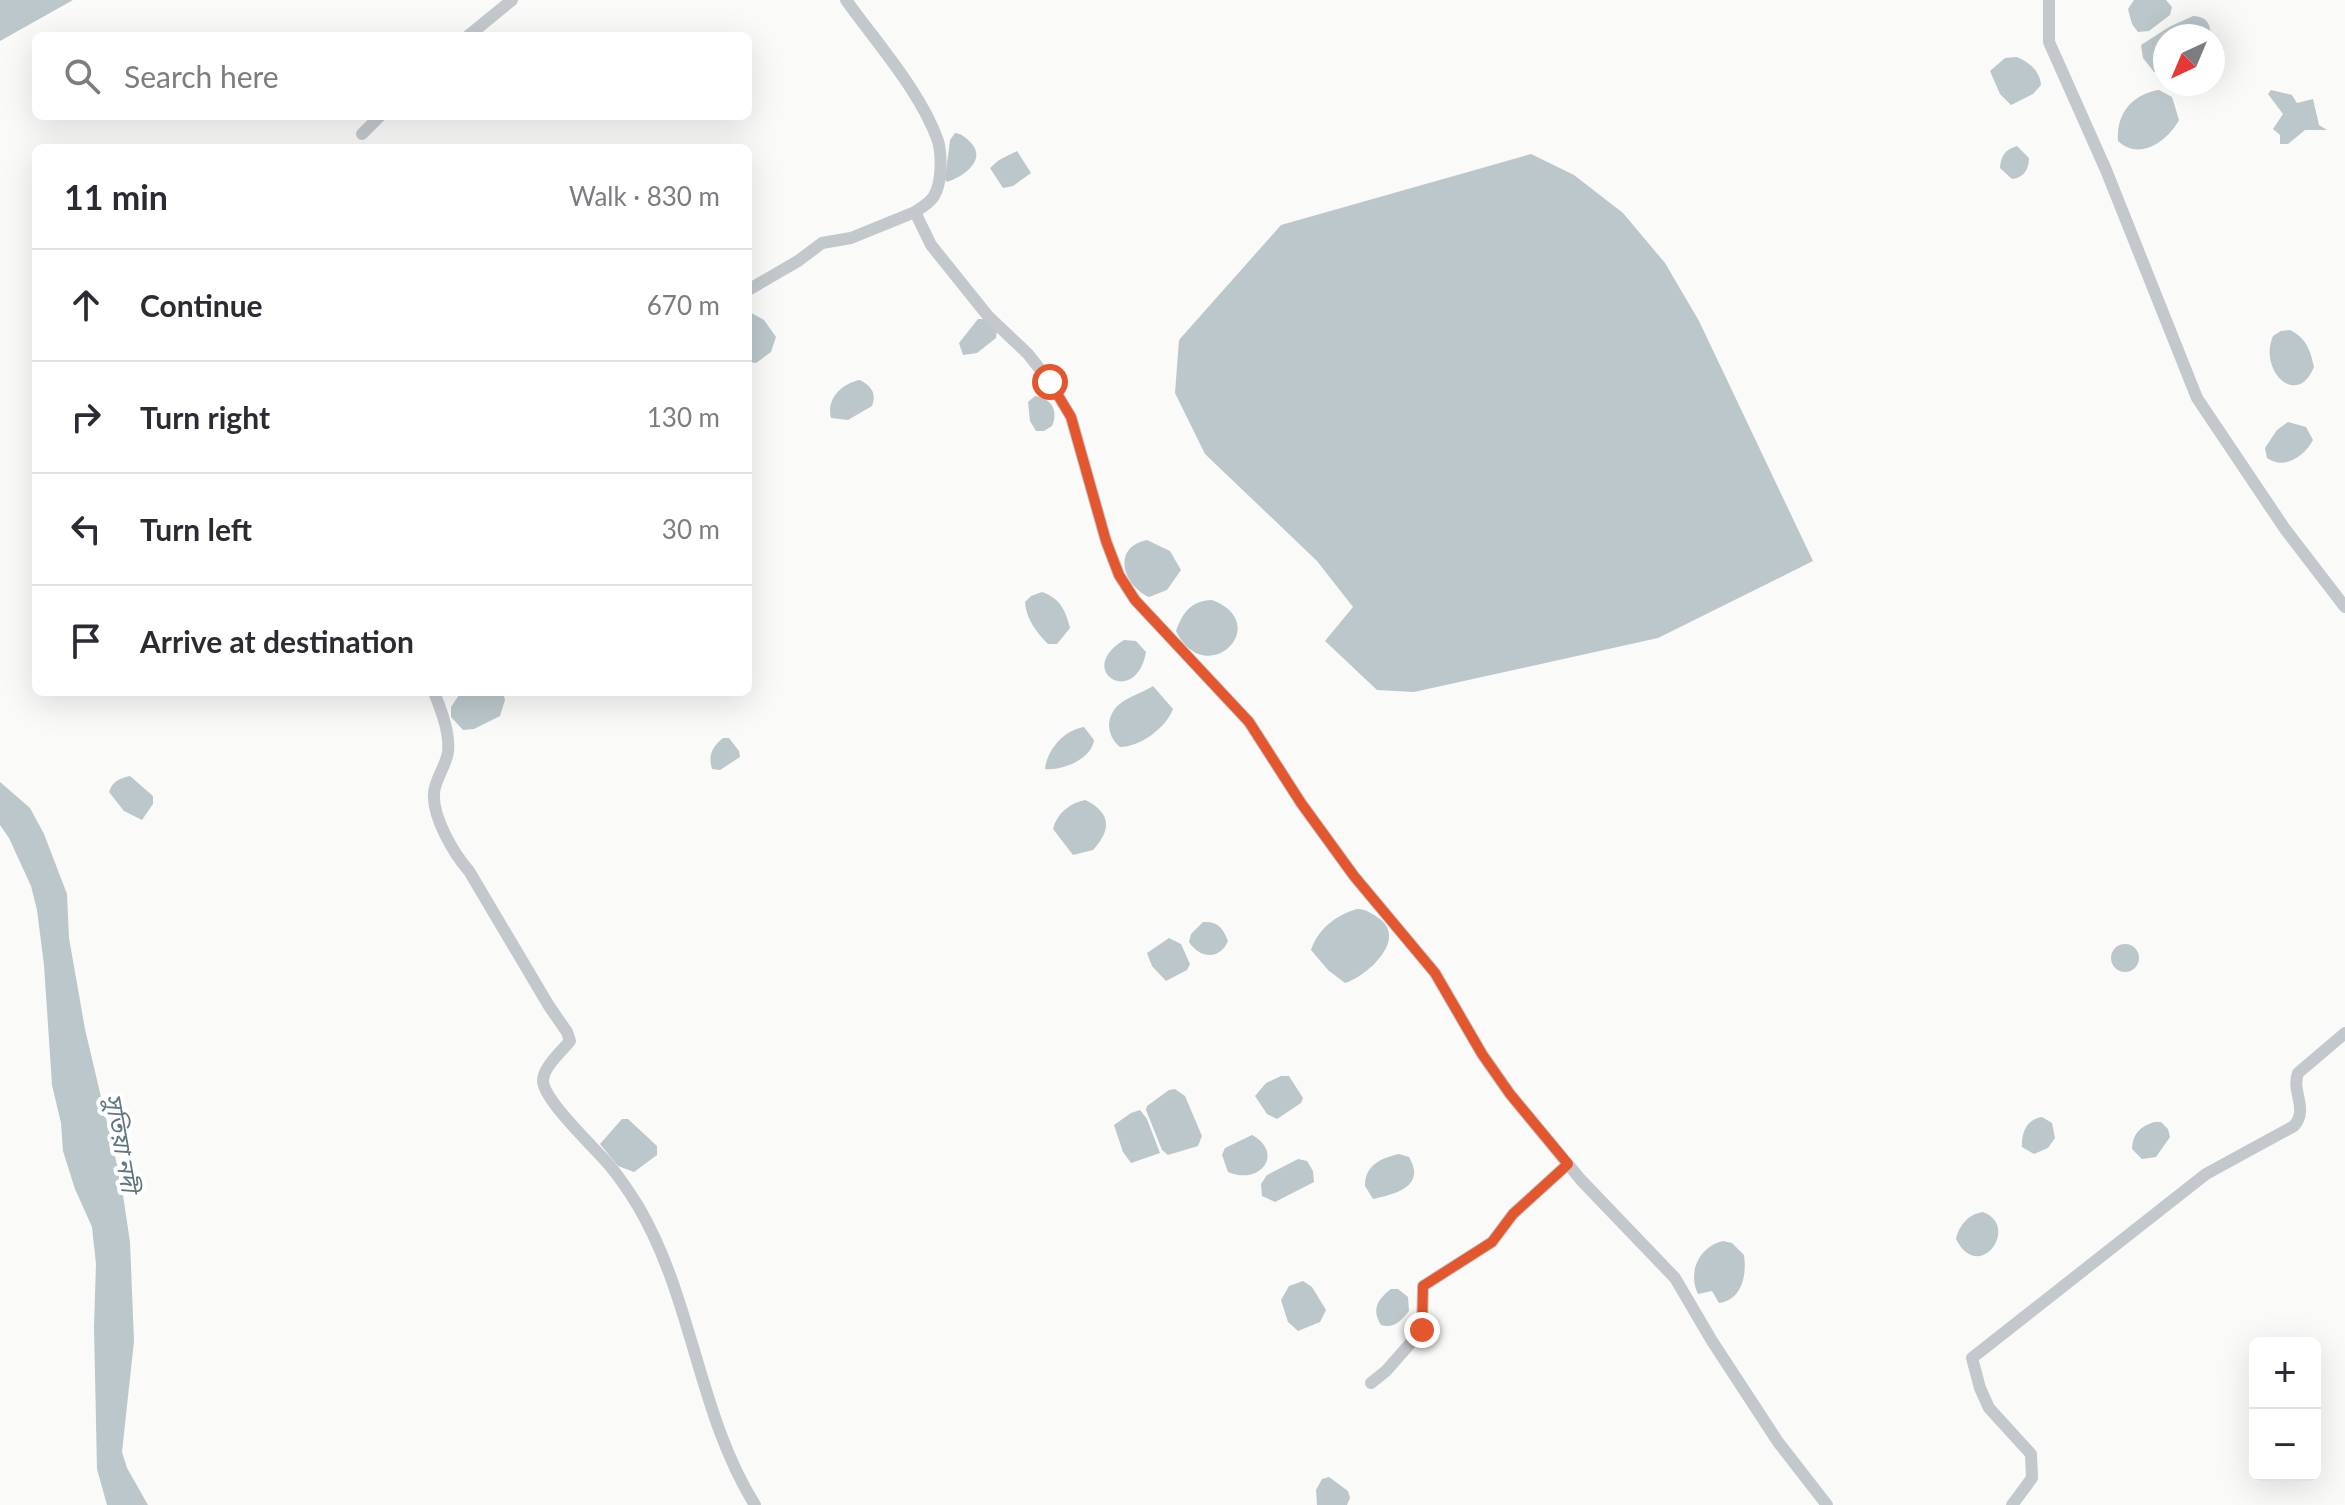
<!DOCTYPE html>
<meta charset="utf-8">
<style>
:root{--surface:#fff;--page:#f7f7f7;--text:#2b2b33;--muted:#7c7c81;--line:#e1e1e2}
body{margin:0;font-family:Lato,"Noto Sans Bengali",sans-serif;background:var(--page);color:var(--text)}
.controls{position:absolute;right:24px;bottom:24px;display:grid;overflow:hidden;border-radius:12px;box-shadow:0 8px 32px #0002}
.controls button{width:72px;height:72px;display:grid;place-items:center;padding:0;border:0;border-bottom:2px solid var(--line);background:var(--surface);color:var(--text);font:40px sans-serif}
.compass{position:absolute;left:2153px;top:24px;width:72px;height:72px;border-radius:50%;background:var(--surface);box-shadow:0 8px 32px #0002;rotate:224deg}
.stop{position:absolute;width:24px;height:24px;margin:-18px;border:6px solid #e4572e;border-radius:50%;background:#fff}
.stop.end{background:#e4572e;border-color:#fff;box-shadow:0 2px 8px #0008}
.list{margin:0;padding:0;list-style:none}
h2{display:flex;justify-content:space-between;align-items:center;height:104px;margin:0;padding:0 32px;font-size:34px}
h2 small{font-size:26px;font-weight:400;color:var(--muted)}
.list li{display:grid;grid-template-columns:52px 1fr auto;gap:24px;align-items:center;box-sizing:border-box;height:112px;padding:0 32px;border-top:2px solid var(--line)}
.list b{display:block;font-size:30px;white-space:nowrap}
.list em{font-size:26px;font-style:normal;color:var(--muted)}
.icon{flex:none;width:44px;height:44px;fill:none;stroke:currentColor;stroke-width:2;stroke-linecap:round;stroke-linejoin:round}
.map{position:relative;flex:none;width:2345px;height:1505px;overflow:hidden}
.search{position:absolute;background:var(--surface);box-shadow:0 8px 32px #0002;left:32px;top:32px;width:720px;height:88px;display:flex;align-items:center;gap:20px;box-sizing:border-box;padding:0 28px;border-radius:12px;color:var(--muted);font-size:30px}
.panel{position:absolute;background:var(--surface);box-shadow:0 8px 32px #0002;left:32px;top:144px;width:720px;height:552px;border-radius:12px}
.map>svg:first-child{display:block}
.water{fill:#bbc7cb}
.lines{fill:none;stroke-linecap:round;stroke-linejoin:round}
.minor{stroke:#c3c8cc;stroke-width:12}
.route{stroke:#e4572e;stroke-width:10}
.labels{text-anchor:middle;stroke-width:8;stroke-linejoin:round;paint-order:stroke}
.water-label{font-size:24px;font-style:italic;fill:#60757c;stroke:#fff}
</style>
<div class="map">
<svg width="2345" height="1505" viewBox="0 0 2345 1505">
<rect width="100%" height="100%" fill="#fafaf8"/>
<path class="water" d="M0 0H73L0 41Z
M2134 0H2166L2172 7 2170 15 2149 31 2138 32 2132 24 2128 9Z
M2193 16C2207 17 2210 23 2211 36H2165V70L2154 72 2143 58 2141 45 2169 27Z
M2017 57C2029 62 2040 71 2041 85L2033 94 2011 105 2000 94 1990 71 2005 58Z
M2159 90 2172 97 2179 120C2167 142 2139 161 2118 141 2116 113 2133 94 2159 90Z
M2271 90 2292 95 2297 103 2313 99 2319 125 2327 130H2305L2288 144H2280V135L2273 129 2283 114 2268 94Z
M955 133C962 134 967 138 972 144 986 161 963 177 947 182L945 180 950 140Z
M2017 146 2029 158C2029 169 2024 178 2012 179L2000 168C2001 155 2005 150 2017 146Z
M1017 151 1031 173 1013 186 1003 188 990 168 999 160Z
M1531 154 1574 175 1623 213 1665 263 1699 321 1813 561 1658 638 1414 692 1377 690 1325 641 1353 607 1317 561 1205 454 1175 393 1179 340 1281 225Z
M748 311 764 320 776 337 771 352 756 363 748 362Z
M978 319H986L997 330 996 338 977 353 963 355 959 343Z
M2290 330C2306 338 2310 349 2314 367 2297 409 2258 370 2273 336L2281 331Z
M860 380C871 386 877 393 872 406L848 420 831 418C826 399 842 383 860 380Z
M1035 396C1051 398 1059 410 1052 426L1044 431H1036L1030 421 1028 402Z
M2288 422 2306 427 2313 440C2304 457 2284 470 2267 458L2265 448 2277 430Z
M1147 540 1170 551 1181 570 1167 590 1149 597C1122 585 1112 547 1147 540Z
M1042 592C1061 599 1065 610 1070 628L1057 644H1048C1037 633 1026 619 1025 602L1031 596Z
M1212 600C1275 624 1206 692 1176 631 1183 612 1191 601 1212 600Z
M1124 640 1136 641 1146 652C1136 709 1073 671 1124 640Z
M1153 686 1173 709C1166 728 1140 747 1120 747 1113 741 1109 734 1109 724 1112 699 1136 697 1153 686Z
M461 692H503L505 700 500 716 474 729 463 730 451 717V707Z
M1084 727 1094 740C1092 759 1062 771 1045 769 1047 750 1064 730 1084 727Z
M723 738H729L739 751 740 757 720 770 712 769C708 755 712 747 723 738Z
M130 776 153 796V804L142 820 124 811 109 792C113 781 118 779 130 776Z
M0 782 30 808 44 834 67 894 69 938 85 1029 121 1182 130 1242 134 1341 122 1452 127 1468 148 1505H107L97 1469 94 1327 96 1264 92 1227 75 1189 63 1151 61 1123 52 1085 44 965 37 910 31 886 9 838 0 825Z
M1085 800C1111 812 1112 830 1093 850L1073 855 1053 829C1057 813 1070 803 1085 800Z
M1357 909C1366 909 1373 914 1380 919 1407 940 1367 976 1345 983L1328 970 1311 950C1318 929 1336 915 1357 909Z
M1203 922C1218 921 1223 928 1228 941 1220 960 1200 959 1189 942L1191 934Z
M1169 938 1181 944 1190 964 1187 970 1166 981 1152 966 1147 953Z
M2111 958a14 14 0 1 1 28 0a14 14 0 1 1-28 0Z
M1281 1076H1289L1303 1098 1301 1103 1277 1119 1267 1114 1255 1096 1266 1083Z
M1175 1089 1185 1096 1202 1136 1198 1146 1168 1155 1162 1150 1146 1110 1147 1106 1169 1090Z
M1140 1110 1147 1119 1160 1153 1131 1163 1123 1152 1114 1125 1131 1113Z
M2042 1117 2052 1123 2055 1138 2048 1148 2034 1154 2022 1147C2021 1133 2027 1119 2042 1117Z
M622 1119H628L657 1146V1155L634 1172 618 1166 600 1144Z
M2154 1122H2161L2168 1129 2170 1137 2156 1157 2142 1159 2132 1149C2133 1133 2140 1127 2154 1122Z
M1252 1135C1285 1153 1260 1186 1228 1172L1222 1155 1225 1148Z
M1399 1154 1409 1157C1426 1186 1397 1194 1373 1199L1365 1186C1365 1165 1381 1158 1399 1154Z
M1298 1159 1307 1161 1313 1171 1314 1182 1275 1202 1262 1196 1261 1184 1267 1175Z
M1983 1212C2021 1226 1979 1285 1956 1239 1959 1226 1968 1214 1983 1212Z
M1723 1241 1732 1243 1744 1255C1747 1275 1742 1300 1719 1303L1712 1291 1698 1294C1687 1272 1700 1246 1723 1241Z
M1303 1281 1312 1287 1326 1310 1320 1322 1298 1331 1288 1322 1281 1300 1289 1286Z
M1391 1289H1398L1408 1297 1409 1311C1401 1321 1394 1329 1381 1325 1371 1309 1378 1299 1391 1289Z
M1329 1477 1348 1491 1350 1498 1347 1505H1317L1316 1490 1322 1479Z"/>
<g class="lines">
<path class="minor" d="M846 0C876 42 921 92 938 141 942 155 942 183 934 196 930 203 922 207 915 212L931 245 988 316 1028 354 1050 382 1071 417 1106 541 1119 575 1135 600 1249 722 1301 803 1354 876 1435 973 1482 1054 1510 1094 1581 1180 1675 1278 1712 1341 1778 1442 1827 1505
M2049 0V42L2106 170 2197 398 2285 529 2345 607
M468 36 512 0
M362 134 380 116
M748 290 798 261 822 243 851 238 915 212
M434 692C441 710 450 732 448 752 446 766 435 779 434 793 432 817 454 854 469 871L549 1006 567 1032 570 1041C562 1051 543 1067 543 1081 544 1101 596 1149 610 1166 620 1178 630 1193 638 1206 693 1299 698 1414 755 1505
M1371 1383 1386 1371 1422 1330 1423 1286 1492 1242 1513 1214 1568 1164
M2012 1505 2032 1478 2031 1454 1989 1408 1980 1388 1972 1358 2206 1174 2294 1126C2309 1108 2291 1093 2298 1073L2345 1033"/>
</g>
<g class="lines">
<path class="route" d="M1050 382 1071 417 1106 541 1119 575 1135 600 1249 722 1301 803 1354 876 1435 973 1482 1054 1510 1094 1568 1164 1513 1214 1492 1242 1423 1286 1422 1330"/>
</g>
<g class="labels">
<g class="water-label">
<text transform="translate(121 1143) rotate(80)" y="8">সুতিয়া নদী</text>
</g>
</g>
</svg>
<div class="controls">
<button>+</button>
<button>−</button>
</div>
<svg class="compass" viewBox="-18 -18 36 36"><path d="M0-13l5 13h-10z" fill="#e53935"/><path d="M0 13l5-13h-10z" fill="#7c7c81"/></svg>
<div class="stop" style="left:1050px;top:382px"></div>
<div class="stop end" style="left:1422px;top:1330px"></div>
<div class="search"><svg class="icon" aria-label="search" viewBox="0 0 24 24"><circle cx="10" cy="10" r="6"/><path d="M15 15l6 6"/></svg>Search here</div>
<section class="panel">
<h2>11 min<small>Walk · 830 m</small></h2>
<ul class="list">
<li><svg class="icon" aria-label="ahead" viewBox="0 0 24 24"><path d="M12 20V5M6 11l6-6 6 6"/></svg><div><b>Continue</b></div><em>670 m</em></li>
<li><svg class="icon" aria-label="right" viewBox="0 0 24 24"><path d="M7 20v-9h11M14 6l5 5-5 5"/></svg><div><b>Turn right</b></div><em>130 m</em></li>
<li><svg class="icon" aria-label="left" viewBox="0 0 24 24"><path d="M17 20v-9H6M10 6l-5 5 5 5"/></svg><div><b>Turn left</b></div><em>30 m</em></li>
<li><svg class="icon" aria-label="arrive" viewBox="0 0 24 24"><path d="M6 21V4h12l-3 4 3 4H6"/></svg><div><b>Arrive at destination</b></div></li>
</ul>
</section>
</div>
